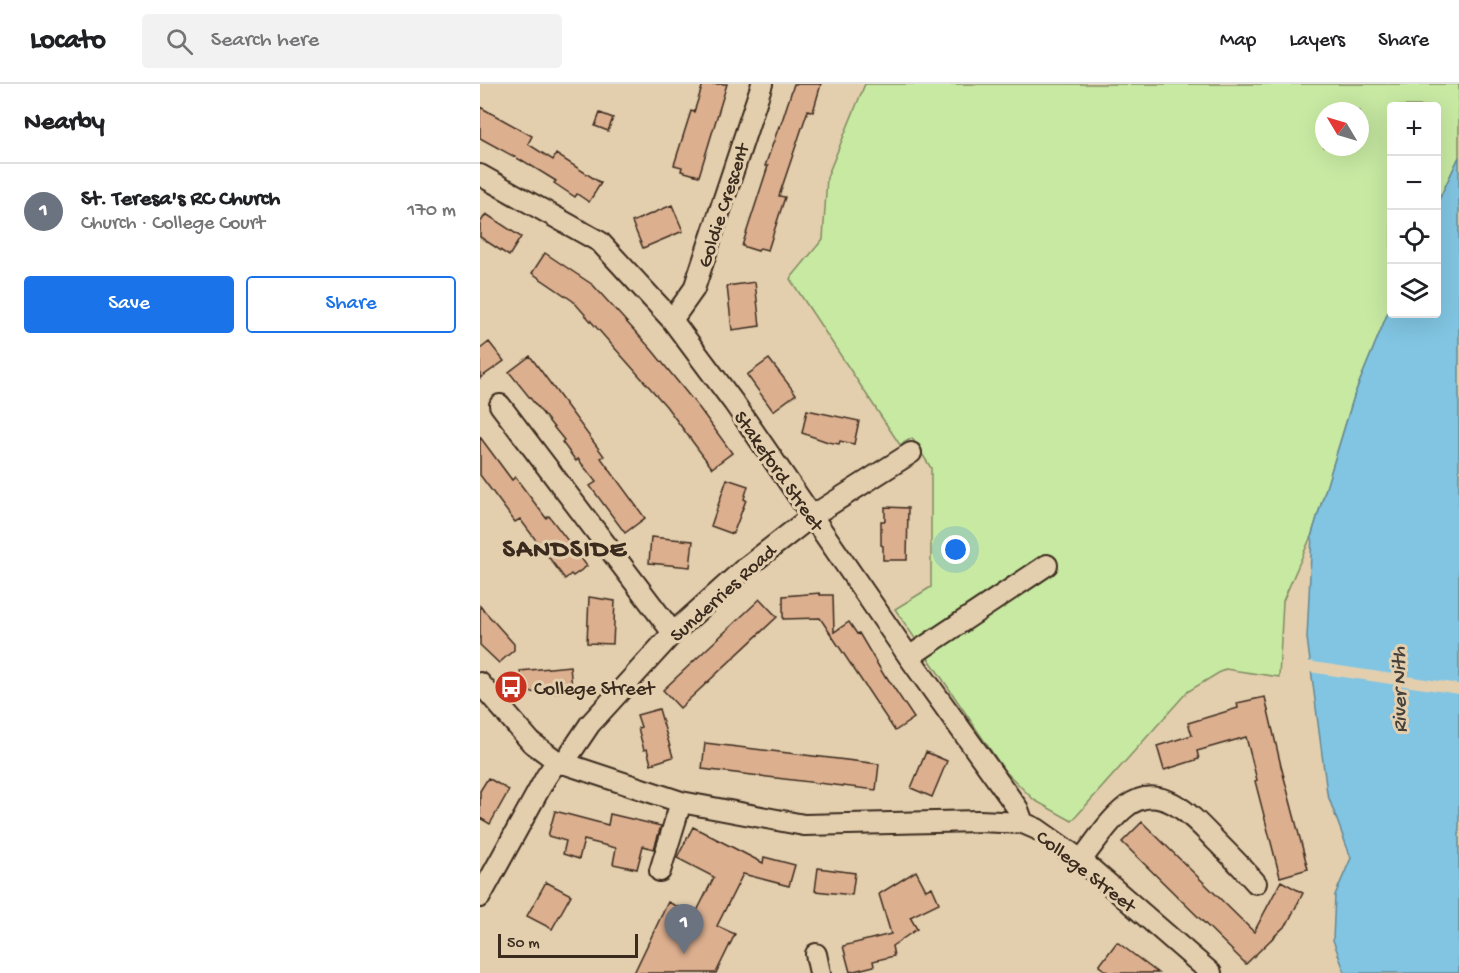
<!DOCTYPE html>
<meta charset="utf-8">
<style>
:root{--surface:#fff;--page:#f2f2f2;--text:#202124;--muted:#757577;--line:#e0e0e0;--accent:#1a73e8}
body{margin:0;font-family:"Gochi Hand",sans-serif;background:var(--page);color:var(--text)}
.controls{position:absolute;right:18px;top:18px;display:grid;overflow:hidden;border-radius:6px;box-shadow:0 6px 24px #0002}
.controls button{width:54px;height:54px;display:grid;place-items:center;padding:0;border:0;border-bottom:2px solid var(--line);background:var(--surface);color:var(--text);font:30px sans-serif}
.compass{position:absolute;left:835px;top:18px;width:54px;height:54px;border-radius:50%;background:var(--surface);box-shadow:0 6px 24px #0002;rotate:308deg}
.scale{position:absolute;left:18px;bottom:15px;width:140px;box-sizing:border-box;padding-left:6px;border:3px solid #3b2a1e;border-top:0;font-size:16px;line-height:21px;white-space:nowrap;color:#3b2a1e;-webkit-text-stroke:4px #e3cfae;paint-order:stroke}
.you{position:absolute;left:476px;top:466px;width:21px;height:21px;margin:-15px;border:4px solid #fff;border-radius:50%;background:#1a73e8;box-shadow:0 0 0 9px #1a73e833}
.badge{display:grid;place-items:center;width:39px;height:39px;border-radius:50%;background:var(--accent);color:#fff;font-size:20px;font-weight:700}
.pin{position:absolute;translate:-50% -50px;filter:drop-shadow(0 2px 3px #0008)}
.pin::after{content:'';position:absolute;top:32px;width:21px;height:18px;background:inherit;clip-path:polygon(0 0,100% 0,50% 100%)}
.list{margin:0;padding:0;list-style:none}
h2{display:flex;justify-content:space-between;align-items:center;height:78px;margin:0;padding:0 24px;font-size:26px}
h2 small{font-size:20px;font-weight:400;color:var(--muted)}
.list li{display:grid;grid-template-columns:39px 1fr auto;gap:18px;align-items:center;box-sizing:border-box;height:96px;padding:0 24px;border-top:2px solid var(--line)}
.list b{display:block;font-size:22px;white-space:nowrap}
.list p{margin:0;font-size:20px;white-space:nowrap;color:var(--muted)}
.list em{font-size:20px;font-style:normal;color:var(--muted)}
.actions{display:flex;gap:12px;padding:18px 24px}
.actions a{flex:1;padding:14px 0;border:2px solid var(--accent);border-radius:6px;text-align:center;font-size:21px;color:var(--accent)}
.actions .main{background:var(--accent);color:#fff}
.icon{flex:none;width:33px;height:33px;fill:none;stroke:currentColor;stroke-width:2;stroke-linecap:round;stroke-linejoin:round}
.map{position:relative;flex:none;width:979px;height:889px;overflow:hidden}
header{display:flex;align-items:center;gap:36px;box-sizing:border-box;height:84px;padding:0 30px;background:var(--surface);border-bottom:2px solid var(--line)}
header strong{font-size:28px}
nav{display:flex;gap:33px;margin-inline-start:auto;font-size:21px}
.search{width:420px;height:54px;background:var(--page);display:flex;align-items:center;gap:15px;box-sizing:border-box;padding:0 21px;border-radius:6px;color:var(--muted);font-size:22px}
main{display:flex}
aside{flex:1;background:var(--surface)}
.map>svg:first-child{display:block}
.green{fill:#c7e9a2;stroke:#818a60;stroke-width:1.5;fill-rule:evenodd}
.water{fill:#81c5e2;stroke:#658794;stroke-width:1.5}
.pier{fill:#e3cfae}
.building{fill:#dcaf8f;stroke:#3b2a1e;stroke-width:1.5}
.lines{fill:none;stroke-linecap:round;stroke-linejoin:round}
.minor-casing{stroke:#3b2a1e;stroke-width:24}
.minor{stroke:#e3cfae;stroke-width:20}
.labels{text-anchor:middle;stroke-width:6;stroke-linejoin:round;paint-order:stroke}
.street-label{font-size:20px;fill:#3b2a1e;stroke:#e3cfae}
.poi-label{font-size:20px;fill:#3b2a1e;stroke:#e3cfae;text-anchor:start}
.water-label{font-size:21px;font-style:italic;fill:#46413b;stroke:#e3cfae}
.district-label{font-size:26px;font-weight:bold;letter-spacing:1.5px;fill:#3b2a1e;stroke:#e3cfae}
</style>
<header>
<strong>Locato</strong>
<div class="search"><svg class="icon" aria-label="search" viewBox="0 0 24 24"><circle cx="10" cy="10" r="6"/><path d="M15 15l6 6"/></svg>Search here</div>
<nav><a>Map</a><a>Layers</a><a>Share</a></nav>
</header>
<main>
<aside>
<h2>Nearby<small></small></h2>
<ul class="list">
<li><span class="badge" style="background:#6b7280">1</span><div><b>St. Teresa's RC Church</b><p>Church · College Court</p></div><em>170 m</em></li>
</ul>
<div class="actions"><a class="main">Save</a><a>Share</a></div>
</aside>
<div class="map">
<svg width="979" height="889" viewBox="0 0 979 889">
<rect width="100%" height="100%" fill="#e3cfae"/>
<filter id="ink" filterUnits="userSpaceOnUse"><feTurbulence type="fractalNoise" baseFrequency=".0167" numOctaves="2"/><feDisplacementMap in="SourceGraphic" scale="12" xChannelSelector="R" yChannelSelector="G"/><feConvolveMatrix kernelMatrix="1 2 1 2 8 2 1 2 1" color-interpolation-filters="sRGB"/></filter>
<g filter="url(#ink)">
<path class="green" d="M385 0H979V73L957 120 956 22H912L911 221 875 309 832 450 803 517 799 593 745 585 707 608 592 737 554 716 524 686 415 525 451 503V384L432 354 420 361 310 195 343 155 347 93ZM844 27H880V63H844Z"/>
<path class="water" d="M979 73V889H865L853 856 855 811 871 774 847 709 827 554 832 450 875 309 911 221 912 230H956L957 120Z"/>
<path class="pier" d="M827 577 979 600V610L829 588Z"/>
<path class="building" d="M223 0H247L219 92 201 87 202 83 194 81 211 27 214 28Z
M314 0H341L333 28 328 26 299 112 305 113 288 166 280 164 278 167 262 162 288 82H285L299 42 300 43Z
M0 23 52 52 48 60 73 76 76 70 121 99 109 118 97 110 95 113 74 99 76 97 42 76V77L0 54Z
M120 29 133 34 128 47 115 42Z
M192 121 203 147 163 164 152 138Z
M6 130 41 153 29 172 0 153V139Z
M65 169 113 201 172 266 220 325 252 369 232 384 186 322 93 217 52 189Z
M275 198 280 242 252 246 247 202Z
M9 258 24 277 0 294V265Z
M50 272 124 372 121 374 165 434 145 449 110 402 116 398 98 375 96 377 82 358 84 356 29 288Z
M289 275 316 310 293 327 267 291Z
M327 326 379 337 374 360 360 357 359 360 348 358 322 349Z
M0 353 32 396 35 393 66 434 69 432 107 482 93 492 91 490 85 495 40 435 35 438 0 391Z
M247 395 268 402 264 415 266 416 253 450 231 442Z
M405 423 428 424 427 476H403V462L401 461V437H405Z
M171 453 213 457 210 483 169 479Z
M340 509V511H353L354 548 369 538 377 550 379 549 405 593 406 592 434 634 415 647 340 534 303 535V512Z
M109 513 135 517 133 560 107 559Z
M280 515 297 533 200 624 183 606Z
M0 522 34 560V566L19 579 0 561Z
M90 582 92 605 80 606V608L57 611 56 608 42 609 40 587Z
M785 613 801 682 828 785 800 793 775 697 777 696 766 653 717 667 719 675 684 686 677 662 712 651 708 639 758 624 757 619Z
M179 625 193 673 171 680 167 665 164 666 158 644 161 643 157 631Z
M225 659 399 680 396 706 222 685Z
M446 668 467 677 452 713 431 704Z
M8 694 29 706 10 740 0 734V707Z
M75 727 128 741 130 730 181 742 174 765 163 762 157 785 133 780 136 764 104 756 99 775 83 770 86 757 68 752Z
M662 738 774 848 801 797 823 809 807 840 766 880 642 758Z
M213 743 283 779 284 773 315 781 309 802 263 790 237 842 255 850 236 889H154L188 818 215 831 234 793 197 774Z
M338 784 375 789 372 811 335 807Z
M436 787 446 806 452 803 459 819 430 833 437 845 412 862 414 872 393 877 394 882 370 888 363 862 411 850 399 810Z
M66 798 91 811 72 845 47 832Z
M637 858 678 889H629L619 882Z"/>
<g class="lines">
<defs>
<path id="minor" d="M0 91 120 158 192 236 254 319 429 573 538 725 543 739
M192 236 214 205 282 0
M20 321 193 549
M429 573 567 481
M0 599 51 658 77 677 201 718 324 741 499 737 543 739 557 745 601 776 731 889
M83 680 110 640 193 549 264 485 332 432 431 369
M601 776C615 759 628 737 646 723 680 696 712 732 735 756 749 770 763 784 776 799
M180 787 201 718
M0 813 66 693 77 677
M336 870 340 889"/>
</defs>
<use href="#minor" class="minor-casing"/>
<use href="#minor" class="minor"/>
</g>
</g>
<defs>
<symbol id="bus-disc" viewBox="-11 -11 22 22"><circle r="9.5" fill="#c8321e" stroke="#e3cfae"/><path d="M-5-6H5V4H4V6H2V4H-2V6H-4V4H-5ZM-3.5-4V0h7V-4ZM-3.5 1.2v1.5H-2V1.2ZM2 1.2v1.5H3.5V1.2Z" fill="#fff"/></symbol>
</defs>
<g fill-rule="evenodd">
<use href="#bus-disc" x="12" y="584" width="38" height="38"/>
</g>
<g class="labels">
<g class="street-label">
<text transform="translate(242 121) rotate(-72)" y="7">Goldie Crescent</text>
<text transform="translate(300 386) rotate(55)" y="7">Stakeford Street</text>
<text transform="translate(242 508) rotate(-42)" y="7">Sunderries Road</text>
<text transform="translate(607 786) rotate(38)" y="7">College Street</text>
</g>
<g class="poi-label">
<text x="54" y="610">College Street</text>
</g>
<g class="water-label">
<text transform="translate(918 606) rotate(-91)" y="7">River Nith</text>
</g>
<g class="district-label">
<text x="85" y="472">SANDSIDE</text>
</g>
</g>
</svg>
<div class="controls">
<button>+</button>
<button>−</button>
<button><svg class="icon" aria-label="locate" viewBox="0 0 24 24"><circle cx="12" cy="12" r="6"/><path d="M12 2v4M12 18v4M2 12h4M18 12h4"/></svg></button>
<button><svg class="icon" aria-label="layers" viewBox="0 0 24 24"><path d="M12 4l9 5-9 5-9-5zM3 14l9 5 9-5"/></svg></button>
</div>
<svg class="compass" viewBox="-18 -18 36 36"><path d="M0-13l5 13h-10z" fill="#e53935"/><path d="M0 13l5-13h-10z" fill="#757577"/></svg>
<div class="scale">50 m</div>
<div class="you"></div>
<div class="pin badge" style="left:204px;top:870px;background:#6b7280">1</div>
</div>
</main>
